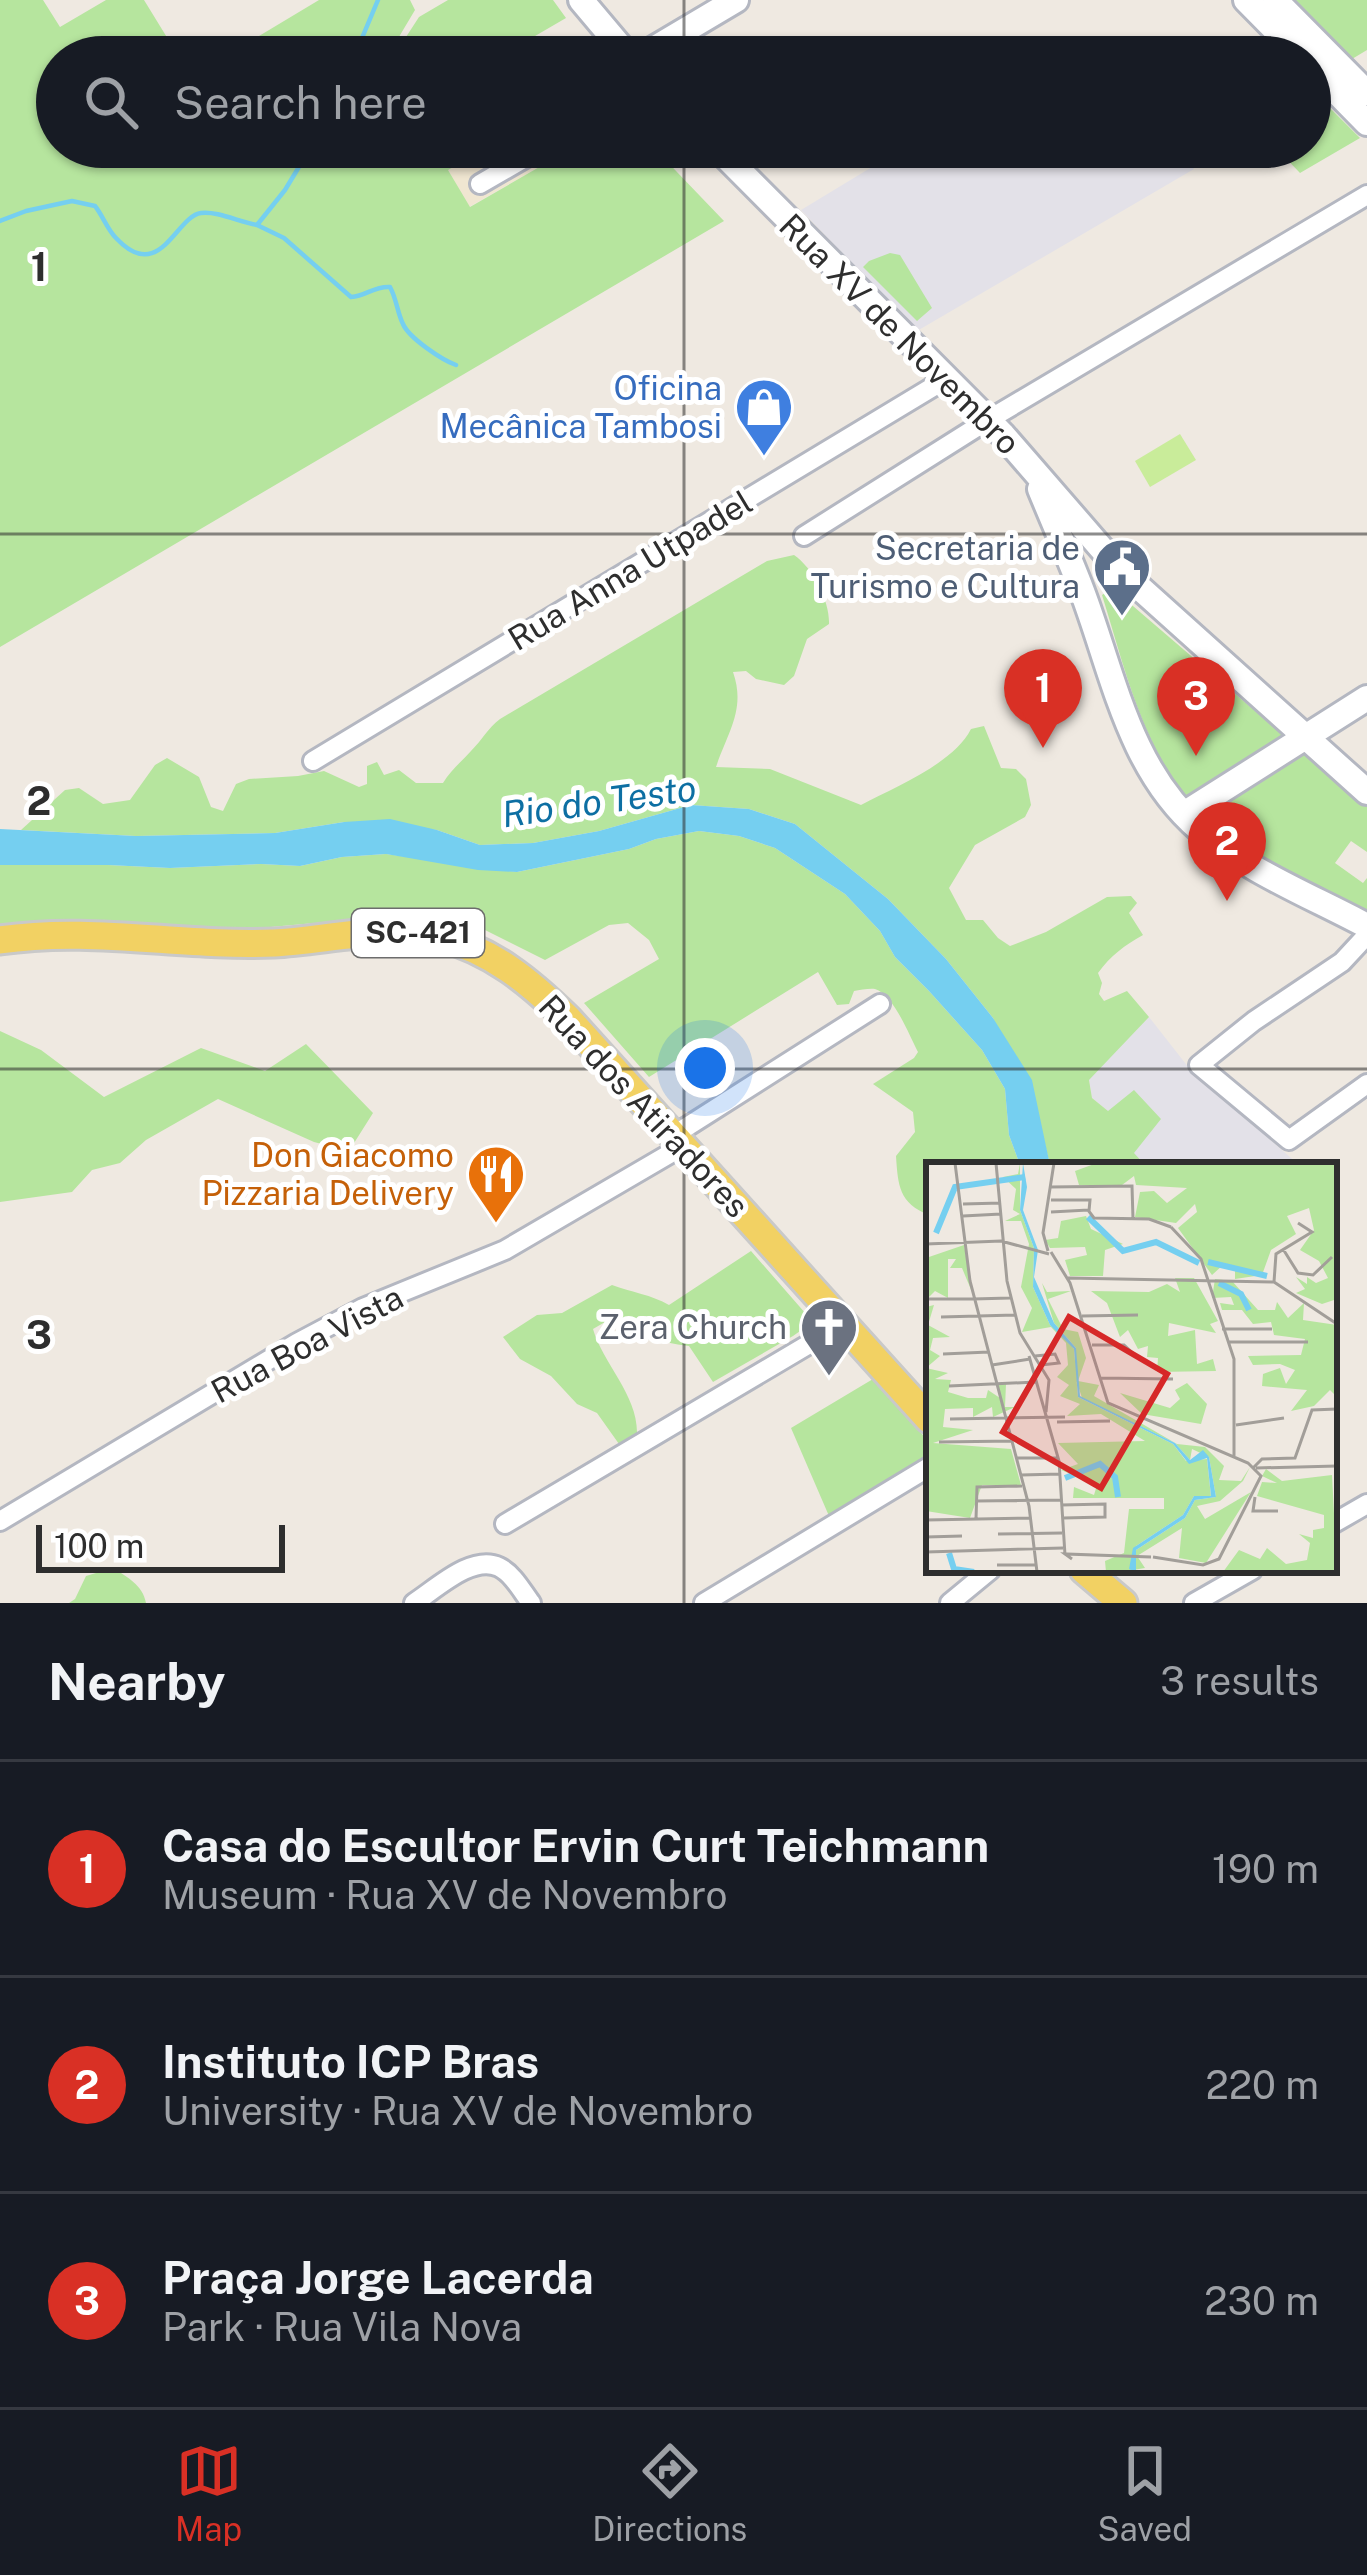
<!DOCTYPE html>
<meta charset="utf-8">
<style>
:root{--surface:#171b24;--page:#242831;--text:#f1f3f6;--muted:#9ea1a6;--line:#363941;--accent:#d93025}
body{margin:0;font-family:"Public Sans",sans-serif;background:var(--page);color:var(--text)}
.scale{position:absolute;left:36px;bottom:30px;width:249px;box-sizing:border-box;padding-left:12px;border:6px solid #2e2e2e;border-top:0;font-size:33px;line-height:42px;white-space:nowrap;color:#2e2e2e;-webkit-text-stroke:9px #fff;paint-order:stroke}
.you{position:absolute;left:705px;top:1068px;width:42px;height:42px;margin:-30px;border:9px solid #fff;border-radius:50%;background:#1a73e8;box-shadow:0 0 0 18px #1a73e833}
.badge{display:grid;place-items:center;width:78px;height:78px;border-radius:50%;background:var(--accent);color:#fff;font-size:39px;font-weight:700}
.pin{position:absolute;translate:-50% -99px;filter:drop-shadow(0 3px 6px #0008)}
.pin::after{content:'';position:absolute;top:63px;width:42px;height:36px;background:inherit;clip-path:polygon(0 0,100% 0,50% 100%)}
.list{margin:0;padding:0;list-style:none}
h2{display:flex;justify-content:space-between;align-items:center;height:156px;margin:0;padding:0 48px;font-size:51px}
h2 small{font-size:39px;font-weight:400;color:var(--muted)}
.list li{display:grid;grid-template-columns:78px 1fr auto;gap:36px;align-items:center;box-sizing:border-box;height:216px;padding:0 48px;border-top:3px solid var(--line)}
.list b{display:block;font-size:45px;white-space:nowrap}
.list p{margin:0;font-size:39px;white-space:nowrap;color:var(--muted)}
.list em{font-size:39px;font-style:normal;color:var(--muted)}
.icon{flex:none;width:66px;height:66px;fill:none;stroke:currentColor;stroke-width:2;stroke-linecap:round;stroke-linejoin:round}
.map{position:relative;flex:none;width:1367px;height:1603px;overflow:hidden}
.search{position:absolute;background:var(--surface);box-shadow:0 3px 9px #0004;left:36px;right:36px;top:36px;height:132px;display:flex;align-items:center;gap:30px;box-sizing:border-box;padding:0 42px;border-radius:66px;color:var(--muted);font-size:45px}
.sheet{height:804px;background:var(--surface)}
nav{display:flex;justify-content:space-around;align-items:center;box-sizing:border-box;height:168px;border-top:3px solid var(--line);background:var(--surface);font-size:33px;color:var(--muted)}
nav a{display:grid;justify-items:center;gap:6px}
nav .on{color:var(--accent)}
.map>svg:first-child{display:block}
.industrial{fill:#e3e1e8}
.education{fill:#f0e6d1}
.green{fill:#b6e59e}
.pitch{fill:#c9ec9a}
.water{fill:#75cff0}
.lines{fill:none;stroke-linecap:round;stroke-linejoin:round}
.stream{stroke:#75cff0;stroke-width:4.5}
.street-casing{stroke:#b4b7c1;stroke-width:24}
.secondary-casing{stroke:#b4b7c1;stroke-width:30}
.primary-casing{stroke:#c9c9c9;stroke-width:33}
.street{stroke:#fff;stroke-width:18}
.secondary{stroke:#fff;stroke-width:24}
.primary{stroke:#f2d163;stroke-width:27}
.grid{fill:none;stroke:#2e2e2e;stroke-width:3;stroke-opacity:0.55}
.labels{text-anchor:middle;stroke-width:10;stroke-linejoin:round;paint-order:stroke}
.shield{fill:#fff;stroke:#6d6d6d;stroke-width:3}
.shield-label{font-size:30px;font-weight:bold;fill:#2e2e2e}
.street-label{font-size:33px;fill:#2e2e2e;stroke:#fff}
.shop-label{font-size:33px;fill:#366cbe;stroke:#fff;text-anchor:end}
.service-label{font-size:33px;fill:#4e5e75;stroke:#fff;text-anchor:end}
.food-label{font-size:33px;fill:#c56008;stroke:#fff;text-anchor:end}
.worship-label{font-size:33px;fill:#5b616d;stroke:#fff;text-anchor:end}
.water-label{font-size:36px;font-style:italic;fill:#0d6fa3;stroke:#fff}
.inset-river{fill:none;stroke:#75cff0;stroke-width:6}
.inset-road{fill:none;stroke:#a29e99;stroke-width:3}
.view{fill:#d62828;fill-opacity:0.15;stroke:#d62828;stroke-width:6}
.inset-edge{fill:none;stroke:#2e2e2e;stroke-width:6}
.grid-label{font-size:39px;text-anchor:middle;font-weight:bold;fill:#2e2e2e;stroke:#fff;stroke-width:10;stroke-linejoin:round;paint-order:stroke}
</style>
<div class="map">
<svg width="1367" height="1603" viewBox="0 0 1367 1603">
<rect width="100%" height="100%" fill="#efe9e1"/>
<path class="industrial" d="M905 147H1181L1194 169 917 331 801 210Z
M1149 1017 1189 1068 1299 1165H1145L1133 1154 1108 1111 1092 1098 1089 1079Z"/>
<path class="education" d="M435 147H574L469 207Z"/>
<path class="green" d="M0 0H43L60 27 106 0H144L179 57H57V147H435L438 151 445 147H476L479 152 448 170 470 207 574 147H653L724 221 0 647Z
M319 0H410L415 10 387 57H224Z
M448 0H553L566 18 499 57H393L419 17Z
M1293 0H1367V50L1352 59Z
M1325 103 1360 138 1300 173 1275 147H1310V111Z
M890 253 900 255 932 308 917 321 863 267 869 261Z
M794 555C813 568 830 601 829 624L807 639 794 676 784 685 756 679 746 671 733 672C746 709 728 732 716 767L770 769 861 805C895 787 953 764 971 729L984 726 1001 768 1016 769 1026 779 1031 805 1025 817 975 845 949 888 966 920H983L998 938 1010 946 1046 932 1107 897 1131 896 1137 903 1129 913 1143 935C1124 946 1111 955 1098 973L1102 983 1099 994 1104 1001 1127 991 1149 1017 1089 1080 1092 1098 1108 1111 1134 1090 1161 1119 1134 1153 1145 1165H1050L1042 1132 993 1018 946 959 888 899 795 824 749 809 691 805 599 831 533 843 480 845 437 830 344 822 275 833 136 836 21 830 65 790 79 788 103 804 130 800 155 765 167 758 199 777 211 807 223 811 236 784 249 779 298 776 324 771 359 787 367 784V766L377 762 384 775 399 770 416 783H443C451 770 461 762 471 751 482 740 488 728 500 719L767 561Z
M1112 588 1367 807V852L1351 841 1335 863 1363 883 1367 878V913C1319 887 1265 864 1222 831 1148 776 1128 678 1102 595Z
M699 831 739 836 775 848 845 894 880 931 895 957 929 991 982 1050 1005 1089 1009 1135 1020 1165H929V1215C899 1203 898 1186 896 1156L915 1132 913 1112 873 1084 914 1058 918 1052C909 1035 894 995 875 989 870 988 860 990 854 991L849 1004 837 1005 818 972 649 1077 584 1003 659 959 649 940 628 923 609 925 545 960 479 927 452 919 415 914 249 929 130 925 0 932V865H108L170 868 261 864 300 866 342 857 386 854 517 872 629 849 656 839Z
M0 1031 41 1050 104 1097 201 1048 265 1071 306 1044 373 1113 349 1151 314 1142 218 1099 146 1140 120 1163 92 1170 72 1192 0 1202Z
M751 1251 813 1322 793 1336 713 1382 689 1346C658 1342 640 1336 617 1315L593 1329C603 1364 638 1395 637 1434L619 1444 597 1413 577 1404 551 1376 520 1359 503 1337 537 1315 562 1313 612 1285C631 1292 652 1295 669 1305Z
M873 1379 929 1442V1454L829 1516 791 1428Z
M113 1568C127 1577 143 1585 146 1603H69L75 1599 86 1576Z"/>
<path class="pitch" d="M1180 434 1196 460 1150 487 1135 461Z"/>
<path class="water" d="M691 805 749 809 795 824 888 899 946 959 993 1018 1032 1080 1050 1165H1020L1009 1135 1005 1089 982 1050 929 991 895 957 880 931 845 894 775 848 739 836 699 831 656 839 629 849 517 872 478 870 386 854 342 857 300 866 261 864 170 868 108 865H0V829L136 836 275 833 344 822 390 819 437 830 480 845 533 843 599 831Z"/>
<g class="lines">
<path class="stream" d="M354 57 378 0
M0 221 26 211 72 201 95 206C103 216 107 229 116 238 160 285 176 216 201 213 218 211 239 222 257 225L285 190 311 147
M257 225 284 238 351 297C367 296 373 286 390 287 397 300 397 312 403 324 409 338 442 360 456 365"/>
<defs>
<path id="street" d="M480 184 544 147
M804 536 988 420 1367 195
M313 761 946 379
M1367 935 1342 962 1254 1021 1199 1065 1289 1140 1367 1084
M674 1135 880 1004
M0 1521 297 1343 363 1308 505 1250 683 1146
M1334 1523 1367 1504
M505 1524 843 1324
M414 1603C436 1589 472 1554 499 1567 513 1574 522 1591 531 1603
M704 1603 929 1467
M950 1603 990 1570
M1194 1603 1252 1570"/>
<path id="secondary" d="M581 0 629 57
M1246 0 1302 57
M1275 0 1367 93
M640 57 736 0
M1310 65 1367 123
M716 147 1003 435 1121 571 1367 792
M1040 489C1054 523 1069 557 1082 591 1113 673 1129 769 1199 829 1247 871 1311 896 1367 926
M1184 814 1367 698"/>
<path id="primary" d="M0 940C91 926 183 947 274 943 328 940 385 924 439 937 491 949 531 983 568 1019L929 1419
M1084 1570 1123 1603"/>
</defs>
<use href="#street" class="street-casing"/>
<use href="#secondary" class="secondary-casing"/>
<use href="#primary" class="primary-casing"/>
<use href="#street" class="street"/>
<use href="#secondary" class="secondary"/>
<use href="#primary" class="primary"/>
</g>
<path class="grid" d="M684 0V57M684 147V1603M0 534H1367M0 1069H1367"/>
<defs>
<symbol id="shop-pin" viewBox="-11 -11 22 30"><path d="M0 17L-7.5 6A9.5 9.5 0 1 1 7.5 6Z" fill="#3f7fe0" stroke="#fff"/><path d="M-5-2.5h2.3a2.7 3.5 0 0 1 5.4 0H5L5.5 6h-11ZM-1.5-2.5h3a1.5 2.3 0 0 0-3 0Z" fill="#fff"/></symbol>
<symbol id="civic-pin" viewBox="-11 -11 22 30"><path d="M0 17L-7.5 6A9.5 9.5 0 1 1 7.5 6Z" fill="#5c6f8a" stroke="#fff"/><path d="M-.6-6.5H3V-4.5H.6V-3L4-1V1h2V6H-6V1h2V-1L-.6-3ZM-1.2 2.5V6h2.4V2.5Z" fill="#fff"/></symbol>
<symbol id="restaurant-pin" viewBox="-11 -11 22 30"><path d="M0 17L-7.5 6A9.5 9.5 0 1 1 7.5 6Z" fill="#e8710a" stroke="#fff"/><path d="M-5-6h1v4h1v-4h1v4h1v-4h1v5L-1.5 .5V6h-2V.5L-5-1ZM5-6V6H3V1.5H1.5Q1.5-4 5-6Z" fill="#fff"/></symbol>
<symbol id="church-pin" viewBox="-11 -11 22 30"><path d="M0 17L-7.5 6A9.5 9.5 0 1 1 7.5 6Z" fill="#6b7280" stroke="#fff"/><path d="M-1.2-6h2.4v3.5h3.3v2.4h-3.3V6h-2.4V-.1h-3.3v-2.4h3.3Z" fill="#fff"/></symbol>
</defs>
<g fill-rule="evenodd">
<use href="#shop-pin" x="731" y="374" width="66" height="90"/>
<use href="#civic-pin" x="1089" y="534" width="66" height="90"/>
<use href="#restaurant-pin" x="463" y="1141" width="66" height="90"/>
<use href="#church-pin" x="796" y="1294" width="66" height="90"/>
</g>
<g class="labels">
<rect class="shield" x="352" y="909" width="132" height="48" rx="9"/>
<g class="shield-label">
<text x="418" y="943">SC-421</text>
</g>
<g class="street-label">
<text transform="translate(900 334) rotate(45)" y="12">Rua XV de Novembro</text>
<text transform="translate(630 570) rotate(-31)" y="12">Rua Anna Utpadel</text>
<text transform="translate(644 1106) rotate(47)" y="12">Rua dos Atiradores</text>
<text transform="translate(307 1344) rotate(-28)" y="12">Rua Boa Vista</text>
</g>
<g class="shop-label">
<text x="722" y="400">Oficina<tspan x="722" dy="38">Mecânica Tambosi</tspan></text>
</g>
<g class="service-label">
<text x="1080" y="560">Secretaria de<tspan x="1080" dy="38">Turismo e Cultura</tspan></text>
</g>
<g class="food-label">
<text x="454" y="1167">Don Giacomo<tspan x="454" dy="38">Pizzaria Delivery</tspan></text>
</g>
<g class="worship-label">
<text x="787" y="1339">Zera Church</text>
</g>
<g class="water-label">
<text transform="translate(599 801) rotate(-8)" y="13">Rio do Testo</text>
</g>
</g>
<g transform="translate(926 1162)">
<rect width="411" height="411" fill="#efe9e1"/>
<path d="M94 1V48L108 86 107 125 124 163 138 174 148 187 152 235 247 282 260 299 281 297 285 335 268 334 257 353 210 384 205 410H180L179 399 198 391 203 347H238V336H147L148 325 168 333 171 323 135 308 152 302 132 281 219 279 175 252 141 254 154 242 134 234 143 223 131 215 142 203 140 181 125 165 96 170 106 146 95 125 103 82 95 59H79L94 52 87 48 90 27 77 15 92 12ZM171 1H411V137L396 142 370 131 379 127 370 115 381 122V115L390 121 402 116 393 99 374 88 388 68 383 46 361 54 370 72 345 88 336 113 309 117V106L297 103 286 113 252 66 271 50 269 42 250 61 209 55 214 30 228 29 241 41 261 26 210 23 208 14 196 23H153L149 9ZM160 54 165 67 197 82 179 88 177 114H144L139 98 161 93 159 85 124 86 119 78 132 76 135 59ZM38 83 46 130 36 106H24L30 97H22V136L9 129 1 137 0 96ZM249 116H268L292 159 284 162 290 171 243 161 242 174 269 168 271 202 287 197 290 209 231 210 232 196 221 195 222 184 212 187 202 168 194 175 181 141 165 129 223 130 241 122 254 130ZM289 117 306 119 332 148H349L351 140 362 156 378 141 377 158 411 163V235L404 228 388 244 365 249 381 228 336 224 337 212 354 206 360 222 369 208 354 202 327 203 322 194 375 193 379 177 348 173 345 160 327 162 316 148H296L294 141 308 143 305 135 286 136ZM116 121 121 130 145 129 122 137 137 167 152 170 160 196 152 219 173 223 168 234 251 282 279 285 298 304 293 318 315 319 324 305 317 319 294 339 271 344 279 357 325 330 280 401 253 396 256 366 211 394 219 406 207 408 210 388 259 356 269 338 290 335 283 295 266 287 264 298 249 281 156 236 148 211 150 186 128 161ZM8 143 2 163 24 175 7 176 4 188 14 194 0 206 22 211 9 217 25 218 22 230 42 236H60L62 228 74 236 71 223 80 222 79 245H89L67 255 66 245 47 255V246L19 247 17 265 47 268 7 281 85 287 95 323H56L44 356 0 349V145ZM261 221 281 242 275 262 216 252 194 231 244 246 254 237 249 228ZM340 307 356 319 406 313 411 410H297L313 388 334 397 341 386 360 402 381 398 384 381 373 372 387 376V368L398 366V353L331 334 336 320 351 321 336 314Z" fill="#b6e59e"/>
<path d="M97 1 101 25 97 48 112 88 108 115 128 161 150 186 154 234 249 281 264 298 277 288 283 295 290 335 269 338 259 356 210 388V410L203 407 207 386 257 353 268 334H285L281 296 263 302 247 282 152 235 148 187 124 163 107 125 108 86 94 48Z" fill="#75cff0"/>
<path class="inset-river" d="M162 55 197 89 230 80 273 101M10 71 29 25 99 15M282 100 341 114M293 121 315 132 323 148M139 316 174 302 189 315 192 335M23 391 28 407 48 410"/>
<path class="inset-road" d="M29 1 44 119 103 344 111 410M70 1 81 119 94 171 123 218 120 250M124 25 206 24 207 57M125 38H164L163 49M37 42 75 41M125 50 162 48 168 56 223 57 245 65M37 54 75 52M245 65 275 97 308 197V295M0 82 75 79 123 92M357 87 372 111 387 113 406 95M122 89 117 71 128 1M125 90 144 121 182 241 322 301 335 314 293 397 277 403 227 395M142 116 348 120 411 162M348 120 350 92 386 70 372 61M1 137H47M47 137 84 136M156 154 212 153M15 155 89 153M296 167H346M302 180H382M166 183H198L211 195M17 192 63 190M103 194 133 299 139 393M109 194 129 192 133 201 115 203M66 203 104 197M174 216 247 217M23 224 110 220M24 257 139 255M131 260 184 259M310 263 358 256M13 280 87 279M91 296H132M328 305 336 297 369 296 386 248 411 247M330 306 411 304M95 313 134 312M329 335 327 349H352M50 339 135 338M135 343 179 342V355L137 356M50 357 51 325 96 324M0 358 105 356M72 372 136 371M0 375 36 374M0 390 137 386M146 397 139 392 225 395M71 403H110"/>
<path class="view" d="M143 155 241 212 175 326 77 270Z"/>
<rect width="411" height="411" class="inset-edge"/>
</g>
<g class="grid-label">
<text x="39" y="281">1</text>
<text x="39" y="815">2</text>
<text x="39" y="1349">3</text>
</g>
</svg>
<div class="scale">100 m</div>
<div class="you"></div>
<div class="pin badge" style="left:1043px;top:748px">1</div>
<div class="pin badge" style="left:1227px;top:901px">2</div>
<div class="pin badge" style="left:1196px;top:756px">3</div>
<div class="search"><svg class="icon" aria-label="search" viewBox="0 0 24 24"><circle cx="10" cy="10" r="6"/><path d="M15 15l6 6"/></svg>Search here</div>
</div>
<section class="sheet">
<h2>Nearby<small>3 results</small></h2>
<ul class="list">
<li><span class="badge">1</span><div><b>Casa do Escultor Ervin Curt Teichmann</b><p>Museum · Rua XV de Novembro</p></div><em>190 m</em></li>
<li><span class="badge">2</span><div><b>Instituto ICP Bras</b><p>University · Rua XV de Novembro</p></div><em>220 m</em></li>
<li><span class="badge">3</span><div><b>Praça Jorge Lacerda</b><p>Park · Rua Vila Nova</p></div><em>230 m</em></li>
</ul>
</section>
<nav>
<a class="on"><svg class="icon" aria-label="map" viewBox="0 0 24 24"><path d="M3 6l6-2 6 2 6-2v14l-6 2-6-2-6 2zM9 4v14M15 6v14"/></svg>Map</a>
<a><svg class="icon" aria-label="directions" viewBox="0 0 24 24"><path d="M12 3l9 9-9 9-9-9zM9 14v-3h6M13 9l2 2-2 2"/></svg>Directions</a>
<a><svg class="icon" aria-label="saved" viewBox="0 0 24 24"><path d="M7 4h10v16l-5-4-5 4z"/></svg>Saved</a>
</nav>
